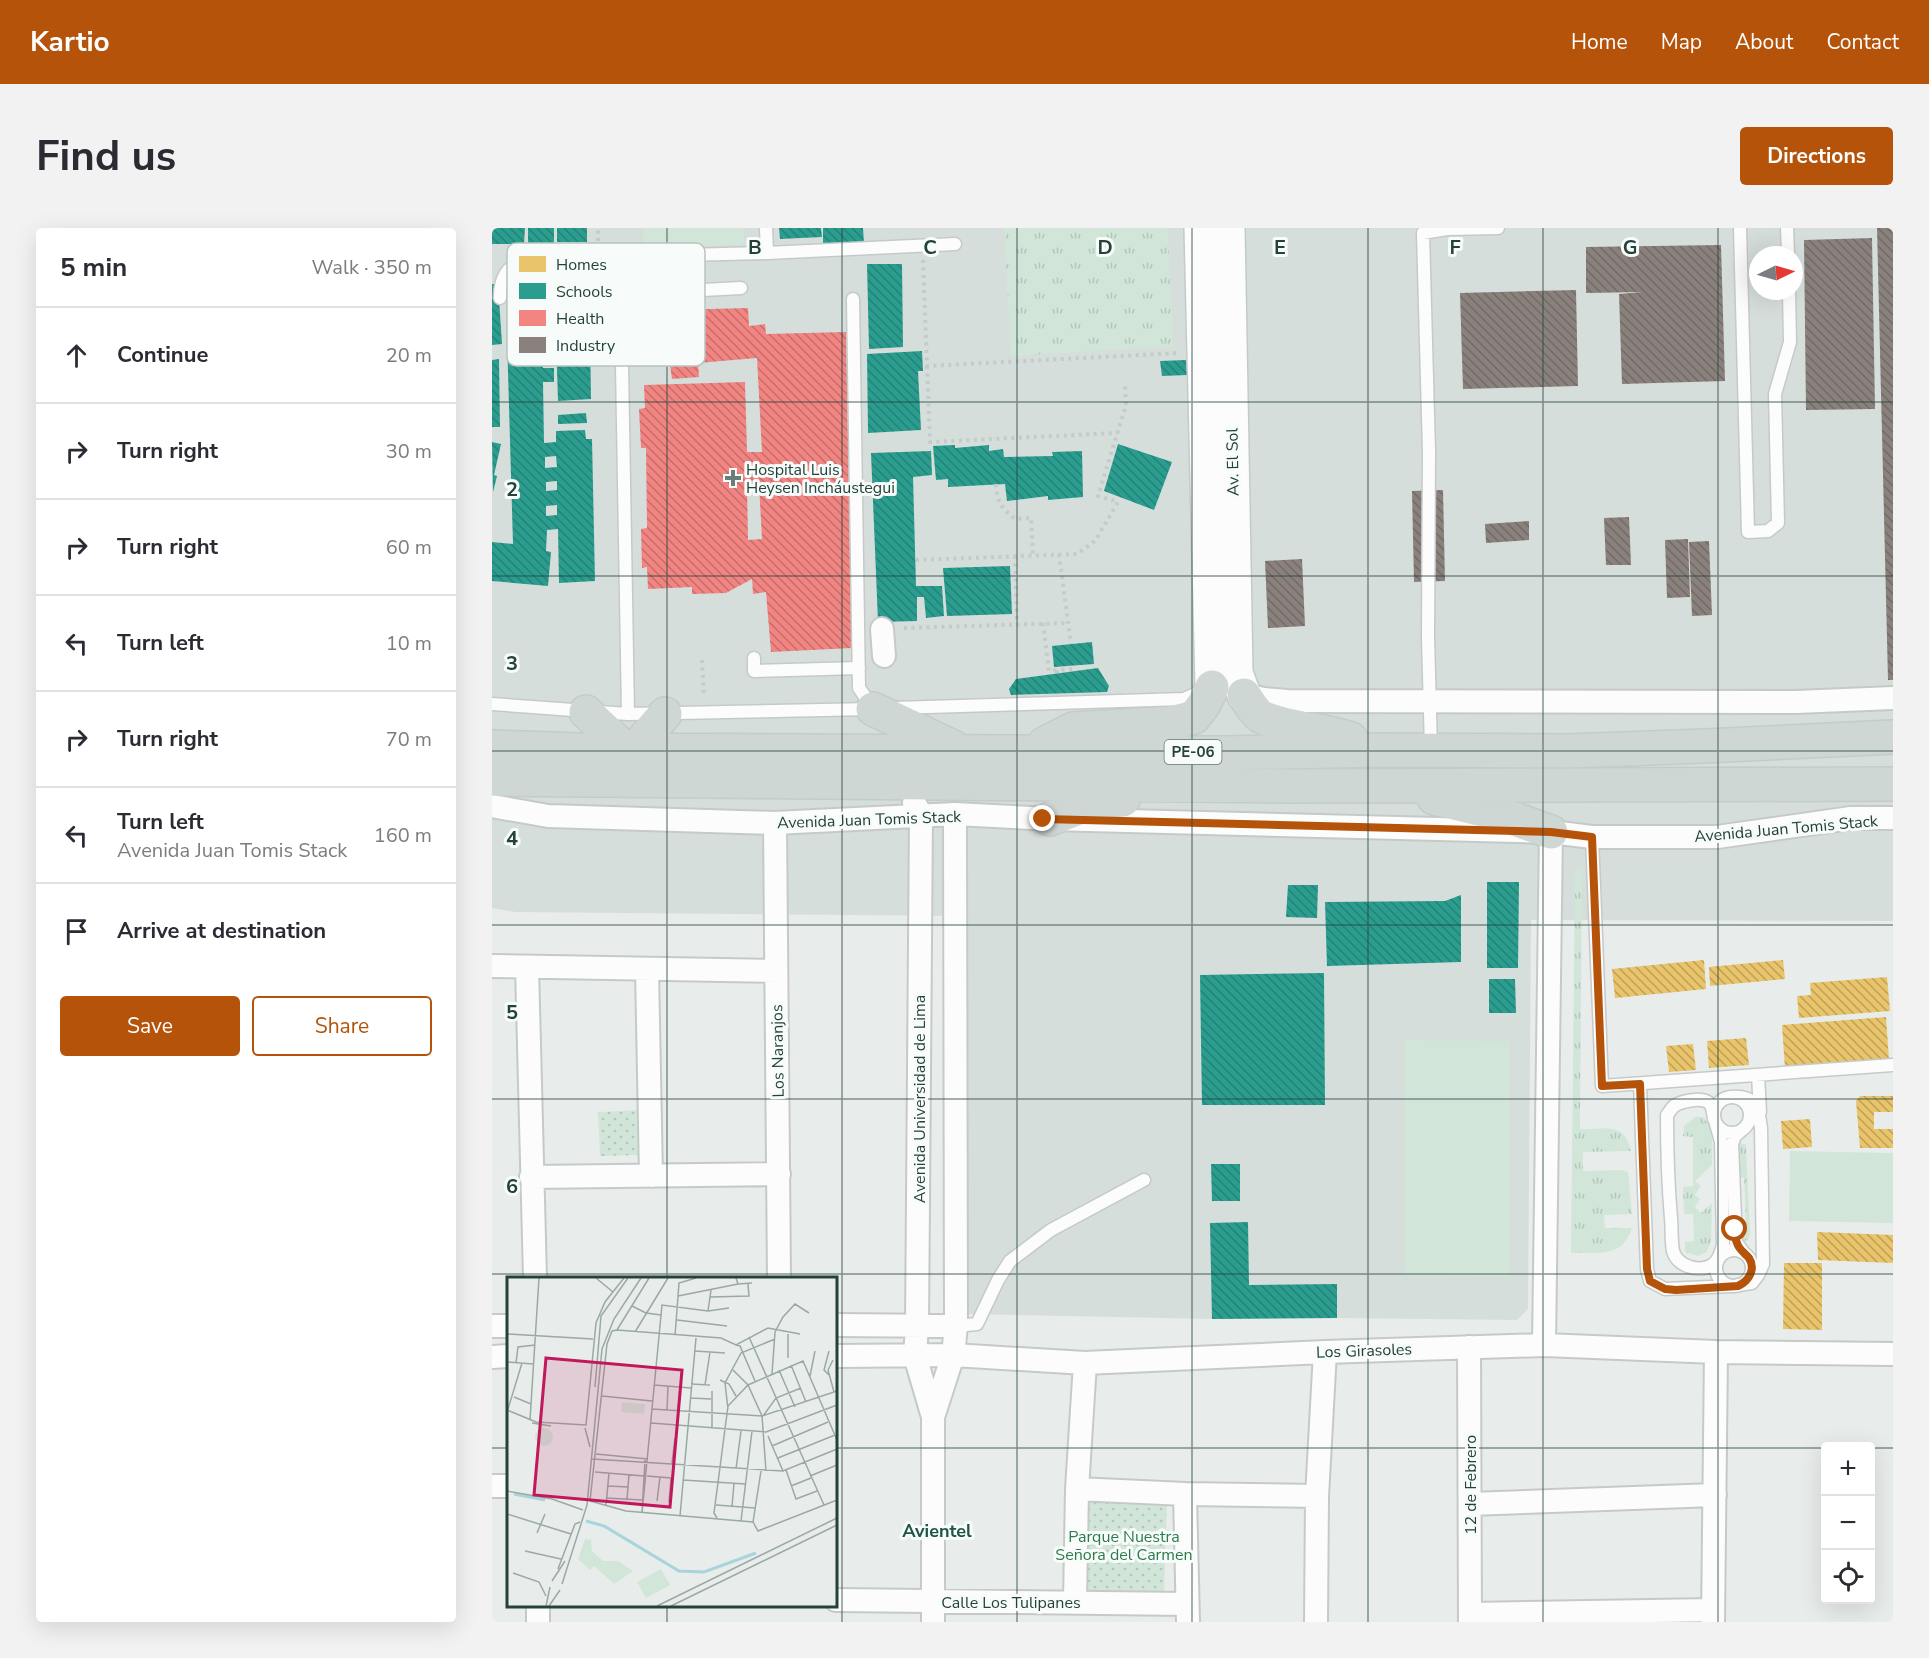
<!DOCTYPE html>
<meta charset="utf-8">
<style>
:root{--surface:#fff;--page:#f2f2f3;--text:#2b2b33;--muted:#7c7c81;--line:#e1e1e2;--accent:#b45309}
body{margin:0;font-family:"Nunito Sans",sans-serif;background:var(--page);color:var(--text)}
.controls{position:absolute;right:18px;bottom:18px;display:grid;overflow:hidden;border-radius:6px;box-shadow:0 6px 24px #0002}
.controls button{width:54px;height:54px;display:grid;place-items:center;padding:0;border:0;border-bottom:2px solid var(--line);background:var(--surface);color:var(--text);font:30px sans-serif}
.compass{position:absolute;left:1257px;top:18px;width:54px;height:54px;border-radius:50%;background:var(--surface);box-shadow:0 6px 24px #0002;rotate:85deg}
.stop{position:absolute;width:18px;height:18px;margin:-14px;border:4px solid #b45309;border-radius:50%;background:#fff}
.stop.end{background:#b45309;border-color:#fff;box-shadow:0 2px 6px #0008}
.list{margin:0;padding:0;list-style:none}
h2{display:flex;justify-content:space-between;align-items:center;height:78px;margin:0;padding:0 24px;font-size:26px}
h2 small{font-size:20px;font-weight:400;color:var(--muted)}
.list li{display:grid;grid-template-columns:39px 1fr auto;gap:18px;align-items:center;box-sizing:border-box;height:96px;padding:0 24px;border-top:2px solid var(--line)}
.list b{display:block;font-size:22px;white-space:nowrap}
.list p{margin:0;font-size:20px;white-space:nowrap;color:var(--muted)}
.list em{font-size:20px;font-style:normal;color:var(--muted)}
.actions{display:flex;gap:12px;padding:18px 24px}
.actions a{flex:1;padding:14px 0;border:2px solid var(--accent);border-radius:6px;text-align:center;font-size:21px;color:var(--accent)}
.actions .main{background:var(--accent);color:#fff}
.icon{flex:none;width:33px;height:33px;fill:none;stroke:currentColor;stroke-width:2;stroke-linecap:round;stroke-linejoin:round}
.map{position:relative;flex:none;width:1401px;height:1394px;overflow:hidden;border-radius:6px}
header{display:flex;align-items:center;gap:36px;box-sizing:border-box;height:84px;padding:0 30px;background:var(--accent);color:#fff}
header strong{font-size:28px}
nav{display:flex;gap:33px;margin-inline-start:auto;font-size:21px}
.intro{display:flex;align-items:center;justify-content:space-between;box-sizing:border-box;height:144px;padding:0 36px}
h1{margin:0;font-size:42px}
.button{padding:15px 27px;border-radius:6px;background:var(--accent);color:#fff;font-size:21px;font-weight:700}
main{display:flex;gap:36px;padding:0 36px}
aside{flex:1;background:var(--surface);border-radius:6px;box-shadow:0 6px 24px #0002}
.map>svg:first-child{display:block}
.built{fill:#d6dedb;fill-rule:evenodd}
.grass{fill:url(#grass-tufts)}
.park{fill:url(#park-dots)}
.garden{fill:#d1e6d8}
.homes{fill:url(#homes-back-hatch)}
.schools{fill:url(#schools-back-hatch);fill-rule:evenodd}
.health{fill:url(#health-back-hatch);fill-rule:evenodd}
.industry{fill:url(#industry-back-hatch)}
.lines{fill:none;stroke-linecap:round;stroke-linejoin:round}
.lane-casing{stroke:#c5cac8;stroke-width:15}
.street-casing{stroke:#c5cac8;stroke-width:26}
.secondary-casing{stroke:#c3cbc8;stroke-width:36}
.primary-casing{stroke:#c3ccc9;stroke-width:36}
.path{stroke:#c3ccca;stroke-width:4;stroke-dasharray:3 4.5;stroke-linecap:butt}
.lane{stroke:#fcfcfc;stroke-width:12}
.street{stroke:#fcfcfc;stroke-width:22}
.secondary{stroke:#fcfcfc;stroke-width:33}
.primary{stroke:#cfd7d5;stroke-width:33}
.route{stroke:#b45309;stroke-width:8}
.grid{fill:none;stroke:#24423a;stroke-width:1.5;stroke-opacity:0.55}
.poi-dot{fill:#697e78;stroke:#f7fbf9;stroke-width:2}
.labels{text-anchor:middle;stroke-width:6;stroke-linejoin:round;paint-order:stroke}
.shield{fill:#f7fbf9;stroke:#637a73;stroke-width:1.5}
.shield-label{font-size:15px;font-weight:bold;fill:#24423a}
.street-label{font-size:16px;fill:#24423a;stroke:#f7fbf9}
.poi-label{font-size:16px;fill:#24423a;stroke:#f7fbf9;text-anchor:start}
.park-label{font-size:16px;fill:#2d7a4b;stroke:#f7fbf9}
.neighbourhood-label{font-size:18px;font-weight:bold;fill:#1f5548;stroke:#f7fbf9}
.inset-river{fill:none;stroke:#a9d4db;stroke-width:3}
.inset-road{fill:none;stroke:#9aa9a4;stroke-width:1.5}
.view{fill:#c2185b;fill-opacity:0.15;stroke:#c2185b;stroke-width:3}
.inset-edge{fill:none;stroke:#24423a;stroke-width:3}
.key{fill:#f7fbf9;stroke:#b8c4c0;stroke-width:1.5}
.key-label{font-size:16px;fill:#24423a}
.grid-label{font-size:20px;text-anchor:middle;font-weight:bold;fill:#24423a;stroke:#f7fbf9;stroke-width:6;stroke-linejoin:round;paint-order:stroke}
</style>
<header>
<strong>Kartio</strong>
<nav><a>Home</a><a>Map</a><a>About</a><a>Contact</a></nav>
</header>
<div class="intro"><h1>Find us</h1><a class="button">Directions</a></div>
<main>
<aside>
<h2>5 min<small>Walk · 350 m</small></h2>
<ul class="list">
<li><svg class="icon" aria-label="ahead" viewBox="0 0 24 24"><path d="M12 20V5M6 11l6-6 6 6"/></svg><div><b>Continue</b></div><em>20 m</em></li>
<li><svg class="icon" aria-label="right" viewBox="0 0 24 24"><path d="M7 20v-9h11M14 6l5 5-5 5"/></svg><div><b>Turn right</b></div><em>30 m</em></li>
<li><svg class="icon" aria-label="right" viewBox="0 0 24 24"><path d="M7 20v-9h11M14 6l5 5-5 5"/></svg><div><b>Turn right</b></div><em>60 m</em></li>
<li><svg class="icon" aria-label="left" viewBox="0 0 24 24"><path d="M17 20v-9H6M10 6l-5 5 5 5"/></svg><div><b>Turn left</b></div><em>10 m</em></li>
<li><svg class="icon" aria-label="right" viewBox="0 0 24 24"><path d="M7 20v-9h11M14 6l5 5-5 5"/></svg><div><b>Turn right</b></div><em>70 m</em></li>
<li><svg class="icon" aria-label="left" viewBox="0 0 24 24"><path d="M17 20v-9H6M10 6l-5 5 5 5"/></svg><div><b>Turn left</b><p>Avenida Juan Tomis Stack</p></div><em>160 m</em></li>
<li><svg class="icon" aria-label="arrive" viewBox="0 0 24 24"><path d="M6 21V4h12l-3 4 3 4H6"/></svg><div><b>Arrive at destination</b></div></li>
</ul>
<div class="actions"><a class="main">Save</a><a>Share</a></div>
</aside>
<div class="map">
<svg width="1401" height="1394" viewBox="0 0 1401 1394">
<defs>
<pattern id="grass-tufts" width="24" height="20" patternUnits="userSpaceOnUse" patternTransform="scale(1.5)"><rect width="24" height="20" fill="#d1e6d8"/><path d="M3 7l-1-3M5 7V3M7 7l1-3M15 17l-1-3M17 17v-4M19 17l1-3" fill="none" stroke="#b3c6ba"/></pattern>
<pattern id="park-dots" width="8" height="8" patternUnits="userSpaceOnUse" patternTransform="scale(1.5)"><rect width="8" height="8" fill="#d1e6d8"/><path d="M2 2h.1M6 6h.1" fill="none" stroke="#b3c6ba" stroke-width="1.8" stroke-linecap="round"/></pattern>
<pattern id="homes-back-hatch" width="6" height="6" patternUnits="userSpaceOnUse" patternTransform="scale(1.5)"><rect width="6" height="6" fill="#e9c46a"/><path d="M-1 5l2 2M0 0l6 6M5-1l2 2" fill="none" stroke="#bda158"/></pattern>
<pattern id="schools-back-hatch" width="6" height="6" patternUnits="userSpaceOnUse" patternTransform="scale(1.5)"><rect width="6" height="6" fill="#2a9d8f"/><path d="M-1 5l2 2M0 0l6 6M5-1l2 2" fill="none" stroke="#248276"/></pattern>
<pattern id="health-back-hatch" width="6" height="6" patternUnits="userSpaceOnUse" patternTransform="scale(1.5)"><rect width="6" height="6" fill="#f28482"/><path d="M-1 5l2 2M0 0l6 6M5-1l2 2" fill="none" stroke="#c46e6b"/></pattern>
<pattern id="industry-back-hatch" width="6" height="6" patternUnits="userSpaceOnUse" patternTransform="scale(1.5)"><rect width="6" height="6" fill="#8a817c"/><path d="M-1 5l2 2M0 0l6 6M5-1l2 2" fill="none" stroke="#716b67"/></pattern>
</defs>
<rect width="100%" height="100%" fill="#e8edeb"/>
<path class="built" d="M0 0H1401V693L1039 692 1036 1081 1025 1092 845 1090 720 1091 476 1086V688L23 684 0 680ZM1266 27H1302V63H1266Z"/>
<path class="grass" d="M512 0H676L681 118 519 128Z
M1090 641 1088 901C1110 902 1133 892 1139 923L1091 924V943L1129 942 1136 944 1140 986 1112 987 1113 1000H1140C1130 1031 1106 1024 1079 1025L1083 642Z
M1203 889H1211L1220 901V937L1203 953 1209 958 1203 967 1208 971 1203 979 1209 985 1220 975 1219 1014 1215 1024 1206 1028 1193 1024V1014L1202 1013 1201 986H1192L1191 959 1201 958V909L1191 908 1192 898Z
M1249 915 1254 917 1258 1006 1256 1012 1252 1013 1249 1012 1248 994H1254L1252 950 1246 949 1245 919Z"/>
<path class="park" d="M149 882 150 927 108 928 106 884Z
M593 1268 675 1270 672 1367 590 1364Z"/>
<path class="garden" d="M151 0H252V16L152 20Z
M913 812 1017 813V1048L913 1047Z
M1298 923 1401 925V995L1297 993Z"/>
<path class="homes" d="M1212 732 1214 761 1123 770 1120 741Z
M1291 732 1293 751 1218 758 1217 739Z
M1395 749 1398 783 1307 790 1305 768 1319 767 1318 755Z
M1394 789 1397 832 1293 840 1290 797Z
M1254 810 1257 837 1217 840 1215 813Z
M1201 816 1204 842 1177 844 1174 818Z
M1368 868H1401V884H1382V901H1401V920H1368L1364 873Z
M1318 891 1320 919 1291 921 1289 893Z
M1325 1004 1401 1007V1035L1326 1032Z
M1292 1035H1330V1102L1291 1101Z"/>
<path class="schools" d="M0 0H33L32 16H0Z
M36 0H62V16L36 17Z
M65 0H95V14H65Z
M287 0H329L330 9 288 11Z
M331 0H371L372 15 331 16Z
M375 36H410L411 119 377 121Z
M0 56H6L10 116 0 117Z
M98 108 99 171 66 173 64 110Z
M15 110H50L51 140H62V154H51L52 215 64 214V203L93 202 94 211H100L103 353 67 355 66 301 55 302 54 323 59 324 56 358 0 353V314L21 316ZM64 228 65 239 53 240V229ZM65 253V262L54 263V254ZM65 277V287L54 288V278Z
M430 123 431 143H426L429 202 376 205 375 126Z
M7 131 8 199H0V132Z
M694 132 695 147 670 148 668 133Z
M94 185 95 195 66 196V187Z
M0 214 9 216 2 247 5 248 1 264Z
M626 216 680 234 662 282 612 263Z
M463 217V220L497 217V223L511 221 512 229 561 228 560 224 590 223 591 269 556 272V268L515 273 513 256 456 259V251L444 252 441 218Z
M439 223 440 247 421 249 424 358H450L452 388 434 390 432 369H425V393L386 394 379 225Z
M518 338 520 386 455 388 451 340Z
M600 414 602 436 562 439 560 418Z
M606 440 617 458 615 464 519 467 517 461 524 451Z
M995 654H1027L1026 740H995Z
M796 657H826L825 690 794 689Z
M969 667V734L835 738 833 674 953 673Z
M832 745 833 877H710L708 747Z
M997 751H1023L1024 785H997Z
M719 936H748V973H720Z
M756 994 757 1057 845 1056V1090L720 1091 718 995Z"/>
<path class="health" d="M256 80 257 98 273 96 274 106 354 104 360 420 279 424 274 364 261 366 260 351 234 365 200 366V359L156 361 155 339 150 340 149 301 155 300 154 220H149L147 181 153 180 152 157 253 154 255 224H270L265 130 206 135 207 149 180 151 178 136 144 138 140 83ZM267 256 270 311 256 312 255 257Z"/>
<path class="industry" d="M1385 0H1401V452H1396Z
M1380 10 1383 181 1314 182 1312 12Z
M1229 17 1233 153 1130 156 1127 66 1150 64 1094 65V19Z
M1084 62 1086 158 971 161 968 65Z
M951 262 953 353 922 354 920 263Z
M1137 289 1139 337H1114L1112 290Z
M1037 293V312L994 315 993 296Z
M1196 311 1198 369 1175 370 1173 312Z
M1217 313 1220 387 1200 388 1197 314Z
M810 331 813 398 776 400 773 333Z"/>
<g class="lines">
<defs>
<path id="lane" d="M274 0 275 25
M1248 0 1256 304 1276 303 1286 295 1283 166 1298 114 1297 63
M1295 0 1296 27
M8 70C8 49 14 40 33 31L275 25 463 16
M361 71 367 460 381 480
M262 430V443L367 440
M0 476 136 486 379 481
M402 480 692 471 710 463
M136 486 129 79 135 73 153 65 249 60
M939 522 936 409 937 224 931 5 955 1 1006 0
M1100 609 1110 858 1401 837
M1266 847 1268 884
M1148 856 1155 1041 1158 1053 1173 1061 1240 1058
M1222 887a18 18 0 1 1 36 0a18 18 0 1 1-36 0Z
M1238 869C1264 867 1266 878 1269 900L1271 1036 1266 1047 1260 1055 1246 1057
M1222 891C1221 886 1221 880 1218 876 1212 868 1188 873 1181 879 1179 881 1177 885 1175 887 1175 922 1176 956 1179 990 1180 1001 1179 1013 1181 1023 1185 1038 1207 1045 1220 1037 1227 1033 1229 1024 1231 1017L1229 914 1224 896
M1250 902 1243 908 1240 916 1244 1014 1251 1024
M1224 1040a18 18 0 1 1 36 0a18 18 0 1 1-36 0Z
M464 1098 485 1096 506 1052 518 1033 559 1002 652 952"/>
<path id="street" d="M390 401 392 428
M752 467 772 471 795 473 1304 474 1401 470
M422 575 429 586 425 1098 423 1128 441 1189V1394
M0 578 56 588 283 595 463 586 558 591 1059 604 1100 609H1225L1359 590H1401
M283 595 287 1050
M0 738 284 743
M35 739 43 1050
M155 742 159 948
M39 949 287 946
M344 1097 464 1098
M0 1098H16
M1052 1117 1059 604
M977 1119 978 1394
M344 1128 461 1127 593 1135 833 1124 1052 1117 1224 1124 1401 1126
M0 1129 16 1128
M441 1189 461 1127 464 1098 463 586
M0 1258H16
M585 1261 693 1266 825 1268
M693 1266 696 1394
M978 1276 1223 1267
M344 1372 695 1376
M583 1374 585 1261 593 1135
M46 1378V1394
M978 1386 1221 1382
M824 1394 825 1268 833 1124
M1221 1394 1224 1124"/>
<path id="secondary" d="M709 0 720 459
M736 0 744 445 752 467"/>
<path id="primary" d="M752 467C757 474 763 485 770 489 796 501 831 501 859 511
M381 481 461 519
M94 484 134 522
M552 516 581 501 680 495 702 489 712 476 720 459
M0 519 88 522 733 525 889 522 1076 523 1213 518 1401 509
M142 522 173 486
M0 551 796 558 1401 556
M942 570 1011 587 1059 604
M558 591 602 574 631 572"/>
</defs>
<use href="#lane" class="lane-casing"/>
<use href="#street" class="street-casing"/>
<use href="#secondary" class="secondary-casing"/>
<use href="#primary" class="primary-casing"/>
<path class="path" d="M106 13V0
M431 32 435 138 687 125
M435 138 438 214 625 205
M504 256C505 275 509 279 523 291L539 290 541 327
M567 326 579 416
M523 328 525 396
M424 332 585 326 603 313 626 274 606 268 634 177 633 155
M551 395 557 443 565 442
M412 400 576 395
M210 432 212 469
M565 445V442L581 441V438"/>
<use href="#lane" class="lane"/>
<use href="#street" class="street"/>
<use href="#secondary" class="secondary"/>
<use href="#primary" class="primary"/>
</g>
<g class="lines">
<path class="route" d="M551 591 1059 604 1100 609 1110 858 1148 856 1155 1041 1158 1053 1173 1061 1184 1062 1246 1058C1257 1053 1264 1041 1257 1030 1253 1025 1247 1022 1245 1015 1243 1011 1243 1006 1243 1001"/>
</g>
<path class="grid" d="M175 0V1050M350 0V1394M525 0V1394M700 0V1394M876 0V1394M1051 0V1394M1226 0V1394M0 174H1401M0 348H1401M0 523H1401M0 697H1401M0 871H1401M0 1046H1401M0 1220H16M344 1220H1334M1378 1220H1401M175 1378V1394"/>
<path class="poi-dot" d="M238 241h6v6h6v6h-6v6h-6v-6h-6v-6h6z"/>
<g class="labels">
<rect class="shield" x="672.5" y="512" width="57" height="24" rx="4.5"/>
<g class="shield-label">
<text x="701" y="529">PE-06</text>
</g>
<g class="street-label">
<text transform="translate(740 234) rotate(-91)" y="6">Av. El Sol</text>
<text transform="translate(377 591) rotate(-2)" y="6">Avenida Juan Tomis Stack</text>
<text transform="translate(1294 600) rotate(-5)" y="6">Avenida Juan Tomis Stack</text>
<text transform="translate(285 823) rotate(-91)" y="6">Los Naranjos</text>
<text transform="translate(427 871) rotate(-90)" y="6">Avenida Universidad de Lima</text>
<text transform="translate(872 1122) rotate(-2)" y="6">Los Girasoles</text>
<text transform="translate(978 1257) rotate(-90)" y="6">12 de Febrero</text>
<text x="519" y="1380">Calle Los Tulipanes</text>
</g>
<g class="poi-label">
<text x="254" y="247">Hospital Luis<tspan x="254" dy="18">Heysen Incháustegui</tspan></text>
</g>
<g class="park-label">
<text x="632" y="1314">Parque Nuestra<tspan x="632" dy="18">Señora del Carmen</tspan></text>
</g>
<g class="neighbourhood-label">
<text x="445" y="1309">Avientel</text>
</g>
</g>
<g transform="translate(15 1049)">
<rect width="330" height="330" fill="#e8edeb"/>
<path d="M28 160a9 9 0 1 1 18 0a9 9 0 1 1-18 0ZM78 262 84 263 85 274 96 284H111L126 294 107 307 87 289 83 293 71 282Z" fill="#d1e6d8"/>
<path d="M115 125 138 127 137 137 114 135ZM154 292 163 308 139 321 130 305Z" fill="#d1e6d8"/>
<path class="inset-river" d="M7 217 38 223M79 244 97 249 172 294 197 295 249 276"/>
<path class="inset-road" d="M89 1 106 15M229 1 231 7 245 6M171 19 231 7M203 20 242 19 241 7M125 29 139 36 154 38M201 34 204 13M170 43 220 49M110 53 214 61 229 68 261 51 293 57M128 55 161 1M0 57 86 62M168 59 172 6 189 1M242 60 317 228M229 68 233 69 248 104M188 74 218 76M281 81V57M326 83 321 93 327 115M0 85 26 87M9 86 11 70 28 68M284 88 299 125M226 93 241 108 255 139 259 194M272 93 288 130M265 97 268 55 276 40 288 27 302 36M322 98 317 93 322 74M303 99 308 74M213 103 222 107 229 119M184 107 203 108M147 108 184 111M198 108 203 75M88 110 94 39 121 1M205 114V151M95 119 145 124M7 120 24 127M184 121 204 122M1 132 15 86M145 132 255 139 330 114M221 132 218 106 234 76 268 62M0 133 29 145 79 148 89 46 98 25 117 1M160 133 161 109M171 134 173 110M256 139 269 121 294 111M23 143 32 1M25 146 44 149M144 146 259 155 330 128M78 151 83 170M261 159 276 194M265 169 321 145M89 177 141 182M271 181 328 158M85 182 276 194 330 172M165 186 168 161M229 192 234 154M279 193 289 222 310 214M88 195 137 199M140 199 164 201 162 225M303 199 330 188M176 203 239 207M101 209 121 210M284 209 304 201M0 214 45 222 76 233M99 221 135 223M120 222 122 198M83 224 100 67 105 54 110 53 142 1M83 224 119 234 246 245M150 224 153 200M99 228 102 196M209 228 248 231M225 230 227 206M135 236 155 28 201 34 222 31M135 236 138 183M0 237 64 257M173 239 189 61M210 241 207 236 221 129 241 108 296 84 330 163M234 244 245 154M246 245 251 254 330 223M246 245 254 194M30 256 38 237M18 274 54 282M51 292 68 247 73 245M6 296 32 305 39 319M45 304 58 284M55 307 80 228 95 72 107 42 134 1M39 329 43 310M42 329 53 313M150 329 330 241M164 329 330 248"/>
<path class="view" d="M39 81 175 93 163 230 27 218Z"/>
<rect width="330" height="330" class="inset-edge"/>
</g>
<rect x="15" y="15" width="198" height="123" rx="9" class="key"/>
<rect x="27" y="28" width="27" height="16" fill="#e9c46a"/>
<rect x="27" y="55" width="27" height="16" fill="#2a9d8f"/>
<rect x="27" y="82" width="27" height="16" fill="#f28482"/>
<rect x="27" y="109" width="27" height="16" fill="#8a817c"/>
<g class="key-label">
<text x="64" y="42">Homes</text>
<text x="64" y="69">Schools</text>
<text x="64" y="96">Health</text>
<text x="64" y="123">Industry</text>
</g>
<g class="grid-label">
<text x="263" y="26">B</text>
<text x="438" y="26">C</text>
<text x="613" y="26">D</text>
<text x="788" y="26">E</text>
<text x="963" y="26">F</text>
<text x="1138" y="26">G</text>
<text x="20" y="268">2</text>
<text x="20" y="442">3</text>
<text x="20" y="617">4</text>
<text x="20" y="791">5</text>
<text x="20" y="965">6</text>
</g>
</svg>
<div class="controls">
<button>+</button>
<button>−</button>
<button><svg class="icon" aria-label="locate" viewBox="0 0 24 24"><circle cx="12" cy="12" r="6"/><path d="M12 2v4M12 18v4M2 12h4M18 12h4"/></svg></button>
</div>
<svg class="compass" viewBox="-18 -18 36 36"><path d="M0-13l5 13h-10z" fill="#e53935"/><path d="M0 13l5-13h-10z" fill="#7c7c81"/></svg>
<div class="stop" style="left:1243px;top:1001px"></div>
<div class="stop end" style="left:551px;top:591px"></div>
</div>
</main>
